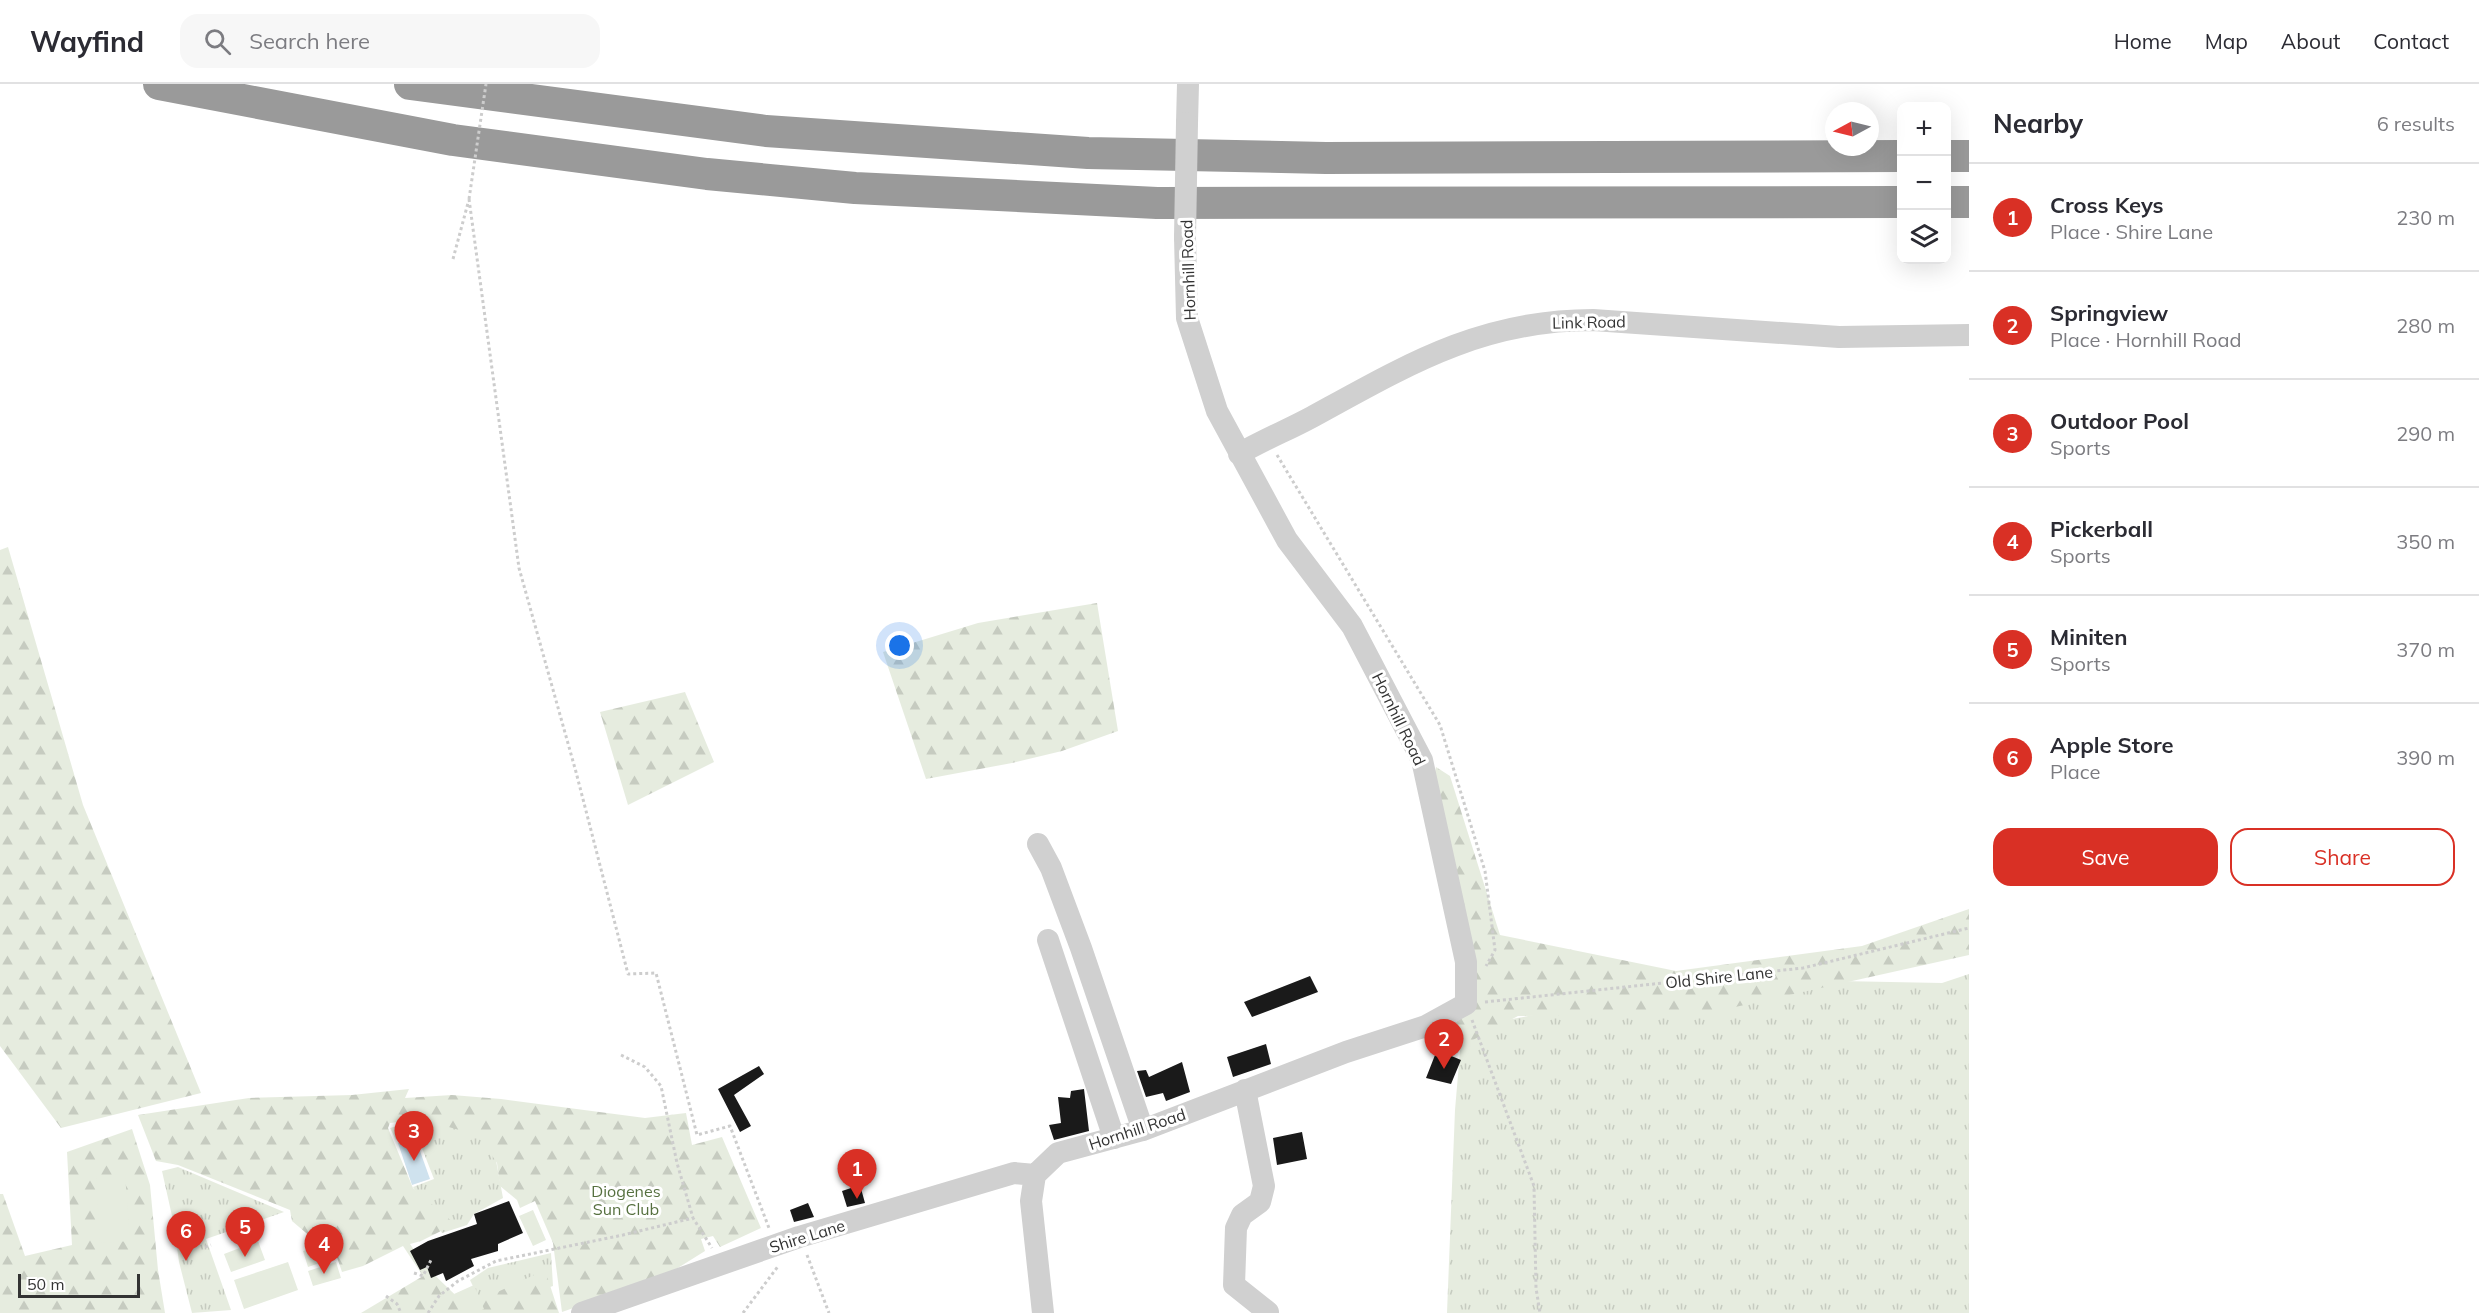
<!DOCTYPE html>
<meta charset="utf-8">
<style>
:root{--surface:#fff;--page:#f7f7f7;--text:#2b2b33;--muted:#7c7c81;--line:#e1e1e2;--accent:#d93025}
body{margin:0;font-family:Mulish,sans-serif;background:var(--page);color:var(--text)}
.controls{position:absolute;right:18px;top:18px;display:grid;overflow:hidden;border-radius:12px;box-shadow:0 6px 24px #0002}
.controls button{width:54px;height:54px;display:grid;place-items:center;padding:0;border:0;border-bottom:2px solid var(--line);background:var(--surface);color:var(--text);font:30px sans-serif}
.compass{position:absolute;left:1825px;top:18px;width:54px;height:54px;border-radius:50%;background:var(--surface);box-shadow:0 6px 24px #0002;rotate:263deg}
.scale{position:absolute;left:18px;bottom:15px;width:122px;box-sizing:border-box;padding-left:6px;border:3px solid #333;border-top:0;font-size:16px;line-height:21px;white-space:nowrap;color:#333;-webkit-text-stroke:4px #fff;paint-order:stroke}
.you{position:absolute;left:900px;top:562px;width:21px;height:21px;margin:-15px;border:4px solid #fff;border-radius:50%;background:#1a73e8;box-shadow:0 0 0 9px #1a73e833}
.badge{display:grid;place-items:center;width:39px;height:39px;border-radius:50%;background:var(--accent);color:#fff;font-size:20px;font-weight:700}
.pin{position:absolute;translate:-50% -50px;filter:drop-shadow(0 2px 3px #0008)}
.pin::after{content:'';position:absolute;top:32px;width:21px;height:18px;background:inherit;clip-path:polygon(0 0,100% 0,50% 100%)}
.list{margin:0;padding:0;list-style:none}
h2{display:flex;justify-content:space-between;align-items:center;height:78px;margin:0;padding:0 24px;font-size:26px}
h2 small{font-size:20px;font-weight:400;color:var(--muted)}
.list li{display:grid;grid-template-columns:39px 1fr auto;gap:18px;align-items:center;box-sizing:border-box;height:108px;padding:0 24px;border-top:2px solid var(--line)}
.list b{display:block;font-size:22px;white-space:nowrap}
.list p{margin:0;font-size:20px;white-space:nowrap;color:var(--muted)}
.list em{font-size:20px;font-style:normal;color:var(--muted)}
.actions{display:flex;gap:12px;padding:18px 24px}
.actions a{flex:1;padding:14px 0;border:2px solid var(--accent);border-radius:18px;text-align:center;font-size:21px;color:var(--accent)}
.actions .main{background:var(--accent);color:#fff}
.icon{flex:none;width:33px;height:33px;fill:none;stroke:currentColor;stroke-width:2;stroke-linecap:round;stroke-linejoin:round}
.map{position:relative;flex:none;width:1969px;height:1229px;overflow:hidden}
header{display:flex;align-items:center;gap:36px;box-sizing:border-box;height:84px;padding:0 30px;background:var(--surface);border-bottom:2px solid var(--line)}
header strong{font-size:28px}
nav{display:flex;gap:33px;margin-inline-start:auto;font-size:21px}
.search{width:420px;height:54px;background:var(--page);display:flex;align-items:center;gap:15px;box-sizing:border-box;padding:0 21px;border-radius:18px;color:var(--muted);font-size:22px}
main{display:flex}
aside{flex:1;background:var(--surface)}
.map>svg:first-child{display:block}
.grass{fill:url(#grass-tufts)}
.forest{fill:url(#forest-firs)}
.pitch{fill:#e6ecdf}
.water{fill:#cfe2ee}
.building{fill:#1a1a1a}
.lines{fill:none;stroke-linecap:round;stroke-linejoin:round}
.path{stroke:#cdcdcd;stroke-width:3;stroke-dasharray:3 3;stroke-linecap:butt}
.minor{stroke:#d0d0d0;stroke-width:22}
.highway{stroke:#9a9a9a;stroke-width:32}
.path-bridge{stroke:#cdcdcd;stroke-width:3;stroke-dasharray:3 3;stroke-linecap:butt}
.minor-bridge{stroke:#d0d0d0;stroke-width:22}
.labels{text-anchor:middle;stroke-width:6;stroke-linejoin:round;paint-order:stroke}
.street-label{font-size:16px;fill:#333;stroke:#fff}
.park-label{font-size:16px;fill:#56703f;stroke:#fff}
</style>
<header>
<strong>Wayfind</strong>
<div class="search"><svg class="icon" aria-label="search" viewBox="0 0 24 24"><circle cx="10" cy="10" r="6"/><path d="M15 15l6 6"/></svg>Search here</div>
<nav><a>Home</a><a>Map</a><a>About</a><a>Contact</a></nav>
</header>
<main>
<div class="map">
<svg width="1969" height="1229" viewBox="0 0 1969 1229">
<defs>
<pattern id="grass-tufts" width="24" height="20" patternUnits="userSpaceOnUse" patternTransform="scale(1.5)"><rect width="24" height="20" fill="#e6ecdf"/><path d="M3 7l-1-3M5 7V3M7 7l1-3M15 17l-1-3M17 17v-4M19 17l1-3" fill="none" stroke="#c6cbc0"/></pattern>
<pattern id="forest-firs" width="22" height="20" patternUnits="userSpaceOnUse" patternTransform="scale(1.5)"><rect width="22" height="20" fill="#e6ecdf"/><path d="M5 1l3.5 6h-7zM16 11l3.5 6h-7z" fill="#c6cbc0"/></pattern>
</defs>
<rect width="100%" height="100%" fill="#fff"/>
<path class="grass" d="M1969 890V1229H1447L1455 1026 1462 944 1634 913 1787 896 1942 899Z
M422 1035 489 1039 503 1114 474 1130 467 1141 442 1149 413 1103 434 1095 418 1054 411 1050 396 1056 390 1044Z
M178 1083 284 1128 206 1155 231 1226 192 1229 179 1178 174 1141 162 1087Z
M551 1169 553 1202 484 1225 470 1196 488 1184Z"/>
<path class="forest" d="M8 463 83 721 201 1009 61 1044 0 962V466Z
M1097 519 1118 647 1062 667 1012 679 926 695 883 568 978 539Z
M685 608 714 678 628 721 600 628Z
M1436 683 1450 692 1500 851 1676 887 1862 862 1969 825V871L1704 930 1518 932 1454 966 1443 948 1475 923 1433 698Z
M409 1005 405 1014 452 1011 501 1015 645 1034 686 1029 692 1061 722 1053 761 1144 720 1163 713 1152 701 1155 705 1167 665 1192 562 1228 553 1159 535 1117 520 1124 517 1116 500 1102 497 1079 479 1052 422 1035 390 1039 388 1044 413 1104 455 1140 421 1157 410 1160C425 1184 445 1201 467 1222L545 1186 559 1229H361L423 1192 403 1162 363 1182 342 1188 330 1153 312 1154 292 1137 290 1126 178 1081 156 1077 138 1031 249 1014 352 1011Z
M132 1045 150 1101 158 1186 165 1229H0V1110H3L25 1172 72 1161 67 1068Z"/>
<path class="pitch" d="M125 1090 130 1157 100 1159 96 1092Z
M533 1126 546 1156 533 1162 519 1132Z
M258 1157 265 1176 231 1188 224 1170Z
M331 1159 335 1174 308 1183 303 1167Z
M288 1178 298 1206 244 1225 234 1196Z
M336 1178 341 1194 313 1202 308 1187Z
M474 1201 484 1225 475 1229H462L454 1210Z"/>
<path class="water" d="M415 1053 430 1095 412 1101 398 1059Z"/>
<path class="building" d="M1310 892 1318 908 1252 933 1244 918Z
M1266 960 1271 980 1233 993 1227 973Z
M1437 966 1461 976 1451 1000 1426 994Z
M1182 978 1190 1008 1166 1017 1163 1009 1146 1013 1137 987 1146 986 1149 993Z
M759 982 764 990 734 1011 751 1042 740 1048 718 1005Z
M1084 1005 1089 1047 1054 1056 1049 1041 1061 1039 1058 1013 1070 1014 1071 1007Z
M1302 1048 1307 1075 1277 1081 1273 1054Z
M860 1101 865 1119 847 1123 842 1107Z
M509 1117 523 1149 498 1160V1167L471 1175 474 1182 446 1197 443 1189 431 1194 427 1183 420 1186 410 1167 428 1157 477 1140 474 1130Z
M808 1119 814 1133 794 1138 790 1126Z"/>
<g class="lines">
<path class="path" d="M469 115 519 484 576 688 628 890 656 889 697 1051 730 1042 769 1144
M453 175 468 119
M1277 371 1440 641 1485 787 1495 866 1486 882
M1485 918 1803 884 1969 844
M1472 936 1534 1102 1536 1204 1540 1229
M621 971 645 983 661 1002 677 1079 693 1134
M205 1163 211 1161
M807 1171 829 1229
M414 1189 423 1192 431 1176
M386 1212 397 1220 401 1229
M428 1229 439 1212 458 1197 496 1177 623 1151 693 1134 712 1164
M743 1229 779 1181"/>
<path class="minor" d="M1187 39 1188 0
M1239 370C1263 356 1288 346 1312 333 1407 281 1481 236 1593 236L1839 253 1969 251
M1038 760 1051 784 1081 864 1143 1046
M1048 856 1114 1054
M1245 1006 1264 1102 1260 1118 1242 1131 1236 1144 1234 1201 1268 1228
M582 1229 799 1153 1014 1089 1035 1091
M1043 1229 1031 1117 1035 1091 1058 1069 1143 1046 1346 968 1426 942 1466 920V878L1422 676 1352 542 1287 456 1217 327 1187 234 1185 153"/>
<path class="highway" d="M159 0 453 56 707 90 855 104 1157 119 1902 118
M410 0 766 47 1088 69 1326 74 1902 72
M1946 72H1969
M1946 118H1969"/>
<path class="path-bridge" d="M469 115 486 0"/>
<path class="minor-bridge" d="M1185 153 1187 39"/>
</g>
<g class="labels">
<g class="street-label">
<text transform="translate(1188 186) rotate(-92)" y="6">Hornhill Road</text>
<text transform="translate(1589 238) rotate(-1)" y="6">Link Road</text>
<text transform="translate(1399 635) rotate(64)" y="6">Hornhill Road</text>
<text transform="translate(1719 893) rotate(-6)" y="6">Old Shire Lane</text>
<text transform="translate(1137 1045) rotate(-18)" y="6">Hornhill Road</text>
<text transform="translate(807 1152) rotate(-17)" y="6">Shire Lane</text>
</g>
<g class="park-label">
<text x="626" y="1113">Diogenes<tspan x="626" dy="18">Sun Club</tspan></text>
</g>
</g>
</svg>
<div class="controls">
<button>+</button>
<button>−</button>
<button><svg class="icon" aria-label="layers" viewBox="0 0 24 24"><path d="M12 4l9 5-9 5-9-5zM3 14l9 5 9-5"/></svg></button>
</div>
<svg class="compass" viewBox="-18 -18 36 36"><path d="M0-13l5 13h-10z" fill="#e53935"/><path d="M0 13l5-13h-10z" fill="#7c7c81"/></svg>
<div class="scale">50 m</div>
<div class="you"></div>
<div class="pin badge" style="left:857px;top:1115px">1</div>
<div class="pin badge" style="left:1444px;top:985px">2</div>
<div class="pin badge" style="left:414px;top:1077px">3</div>
<div class="pin badge" style="left:324px;top:1190px">4</div>
<div class="pin badge" style="left:245px;top:1173px">5</div>
<div class="pin badge" style="left:186px;top:1177px">6</div>
</div>
<aside>
<h2>Nearby<small>6 results</small></h2>
<ul class="list">
<li><span class="badge">1</span><div><b>Cross Keys</b><p>Place · Shire Lane</p></div><em>230 m</em></li>
<li><span class="badge">2</span><div><b>Springview</b><p>Place · Hornhill Road</p></div><em>280 m</em></li>
<li><span class="badge">3</span><div><b>Outdoor Pool</b><p>Sports</p></div><em>290 m</em></li>
<li><span class="badge">4</span><div><b>Pickerball</b><p>Sports</p></div><em>350 m</em></li>
<li><span class="badge">5</span><div><b>Miniten</b><p>Sports</p></div><em>370 m</em></li>
<li><span class="badge">6</span><div><b>Apple Store</b><p>Place</p></div><em>390 m</em></li>
</ul>
<div class="actions"><a class="main">Save</a><a>Share</a></div>
</aside>
</main>
